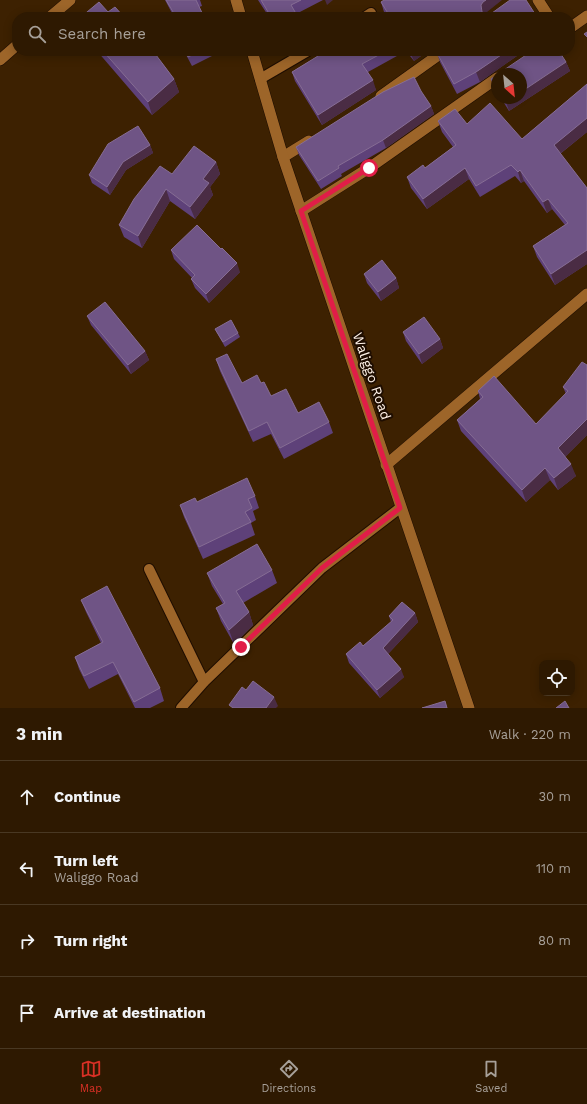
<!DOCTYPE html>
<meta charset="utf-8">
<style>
:root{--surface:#2e1901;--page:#3a2610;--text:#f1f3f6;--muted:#a7a099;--line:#493823;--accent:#d93025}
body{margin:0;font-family:"Work Sans",sans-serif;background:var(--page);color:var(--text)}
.controls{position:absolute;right:12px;bottom:12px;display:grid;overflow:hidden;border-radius:8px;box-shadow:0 2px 10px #0003}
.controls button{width:36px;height:36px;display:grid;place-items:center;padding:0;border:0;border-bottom:1px solid var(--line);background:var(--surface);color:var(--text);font:20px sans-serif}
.compass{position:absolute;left:491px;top:68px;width:36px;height:36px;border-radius:50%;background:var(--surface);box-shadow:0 2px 10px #0003;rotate:153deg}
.stop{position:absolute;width:12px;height:12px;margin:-9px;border:3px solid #e11d48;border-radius:50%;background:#fff}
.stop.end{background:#e11d48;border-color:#fff;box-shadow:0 1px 4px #0008}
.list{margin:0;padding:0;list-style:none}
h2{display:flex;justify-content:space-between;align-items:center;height:52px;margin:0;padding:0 16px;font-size:17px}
h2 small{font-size:13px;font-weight:400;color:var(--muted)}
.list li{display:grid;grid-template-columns:26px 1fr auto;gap:12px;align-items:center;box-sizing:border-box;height:72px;padding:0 16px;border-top:1px solid var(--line)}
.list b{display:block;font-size:15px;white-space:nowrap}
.list p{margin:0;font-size:13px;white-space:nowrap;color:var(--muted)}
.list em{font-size:13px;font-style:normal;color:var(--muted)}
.icon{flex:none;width:22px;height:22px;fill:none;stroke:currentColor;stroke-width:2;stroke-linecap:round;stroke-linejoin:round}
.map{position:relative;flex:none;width:587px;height:708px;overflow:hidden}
.search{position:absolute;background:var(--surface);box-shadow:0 2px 10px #0003;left:12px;right:12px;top:12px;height:44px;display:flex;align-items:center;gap:10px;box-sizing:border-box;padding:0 14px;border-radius:16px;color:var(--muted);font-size:15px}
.sheet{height:340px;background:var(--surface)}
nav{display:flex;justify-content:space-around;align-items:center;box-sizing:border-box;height:56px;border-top:1px solid var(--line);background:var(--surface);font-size:11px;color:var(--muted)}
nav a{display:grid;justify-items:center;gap:2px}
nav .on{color:var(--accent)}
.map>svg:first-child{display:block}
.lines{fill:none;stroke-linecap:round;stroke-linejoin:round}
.service-casing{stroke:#1e0d00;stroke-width:12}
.minor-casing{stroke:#1e0d00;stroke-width:12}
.tertiary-casing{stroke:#1e0d00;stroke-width:12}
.service{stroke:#9d6529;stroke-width:10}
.minor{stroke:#9d6529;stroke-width:11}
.tertiary{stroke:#9d6529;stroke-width:11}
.wall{fill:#5e4179}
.shaded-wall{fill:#4a2c44}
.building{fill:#6f5485;stroke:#866d94}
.route{stroke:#e11d48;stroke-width:5}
.labels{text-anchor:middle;stroke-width:4;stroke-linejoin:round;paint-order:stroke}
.street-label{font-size:14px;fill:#fff2e7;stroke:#1e0d00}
</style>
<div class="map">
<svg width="587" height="708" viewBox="0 0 587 708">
<rect width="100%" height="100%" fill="#3d2101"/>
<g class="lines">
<defs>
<path id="service" d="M365 17 371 13
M260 79 308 51
M149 569 204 682
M181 708 204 682 322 568 400 508"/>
<path id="minor" d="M538 0 549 17
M50 17 70 0
M570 28 587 16
M0 60 17 45
M381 96 444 51
M283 157 309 141
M301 211 369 168 497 78
M386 465 587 294"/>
<path id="tertiary" d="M236 0 241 17
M252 51 283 157 469 708"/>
</defs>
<use href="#service" class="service-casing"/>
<use href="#minor" class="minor-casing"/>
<use href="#tertiary" class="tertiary-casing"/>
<use href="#service" class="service"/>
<use href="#minor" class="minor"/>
<use href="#tertiary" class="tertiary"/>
</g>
<path class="wall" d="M165 0H200L202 6 199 7 204 17H174Z
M258 0H323L296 14 298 17H269Z
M381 2 487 12 485 14 537 17 387 16 384 12Z
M97 51H153L174 79 179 92 152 115Z
M184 51H220V52L192 66Z
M324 51H428L414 61 406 51 368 72 376 90 322 125 295 81 292 72 318 56Z
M439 51H524L480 82 457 94 440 62 437 53Z
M566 62 570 71 509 111 501 98H521Z
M497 75V93L494 88 491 79Z
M587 84V132L560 154 587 188V264L555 285 537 257 533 246 565 225 552 209 547 213 524 181 521 183 515 176 480 197 469 179 427 209 411 188 407 177 425 168 453 147 442 132 438 121 467 124 522 139Z
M431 106 434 114 386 148 341 174 342 176 321 189 299 155 296 147Z
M150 145 153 153 126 170 110 195 92 183 89 175Z
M216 162 220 174 210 187 213 195 195 219 170 201 142 248 124 237 119 225 172 174Z
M171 250 240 272 209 303 195 288 191 279 192 278 174 259Z
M364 274 396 278 399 288 381 301 367 283Z
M87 316 145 351 149 360 131 374 91 325Z
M215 329 238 333 240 337 225 347 217 333Z
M403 332 440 339 443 348 422 364 406 341Z
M216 359 242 383H261L271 396 298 413 329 422 333 433 284 459 271 434 253 442 220 371Z
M587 365V435L565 457 576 476 558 490 550 480 526 502 461 431 457 420 480 399 478 391 536 424 566 394 563 387Z
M255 496 259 508 253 511 256 520 251 523 255 535 203 559 184 517 180 505Z
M272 570 277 583 243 603 249 612 253 625 234 644 221 621 216 608 223 604 212 586 207 573Z
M81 600 160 688 164 701 150 708H135L118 674 89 689 79 669 75 657 101 643 86 612Z
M415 613 418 622 388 654 404 677 380 698 349 663 346 654 363 646 391 622 389 616Z"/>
<path class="shaded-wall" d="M325 0H333L327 5Z
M486 0H502L487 12 484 15 482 12 481 5 483 2Z
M412 51H428L414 61 410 52Z
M507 51H524L480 82 476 72Z
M566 62 570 71 509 111 506 102 511 98H521V92Z
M174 79 179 92 152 115 148 102Z
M373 80 376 90 322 125 318 115Z
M431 106 434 114 386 148 383 140Z
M587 118V132L557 156 554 145Z
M150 145 153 153 126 170 110 195 107 187 123 162Z
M216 162 220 174 210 187 213 195 195 219 190 207 203 179Z
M465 168 469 179 427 209 423 199Z
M520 170 524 181 521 183 518 172Z
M166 189 170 201 142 248 138 236Z
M548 199 552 209 547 213 543 202Z
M587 250V264L555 285 551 274Z
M237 263 240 272 209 303 206 294Z
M396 278 399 288 381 301 378 292Z
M440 339 443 348 422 364 419 354Z
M145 351 149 360 131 374 128 365Z
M587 419V435L562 460 558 448Z
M571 464 576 476 558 490 554 478Z
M545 468 550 480 526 502 522 490Z
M249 612 253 625 234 644 229 630Z
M415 613 418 622 386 656 383 648Z
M401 669 404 677 380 698 377 690Z
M274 697 278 706 276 708H266Z"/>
<path class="building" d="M166 0H196L204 17H176Z
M261 0H301L291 5 298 17H275L274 15 271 17Z
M384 0H486L483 2 481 5 482 12 485 14 492 13 510 0H526L537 17H385L389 15 381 2Z
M99 2 108 12 115 7 124 17H81Z
M587 32V37L584 34Z
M103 51H153L174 79 148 102Z
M186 51H200L188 57Z
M324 51H386L362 64 373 80 318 115 292 72 318 56 317 55Z
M439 51H507L476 72 454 84 437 53Z
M532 51H559L566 62 521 92V74H498Z
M497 75V89L491 79Z
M414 77 421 91 431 106 383 140 338 166 339 168 318 181 296 147 383 92Z
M587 84V118L554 145 587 188V250L551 274 533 246 568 223 548 199 543 202 520 170 518 172 511 165 476 186 465 168 423 199 407 177 423 165 425 168 456 145 438 121 455 109 467 124 490 103 522 139Z
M503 98H511L506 102Z
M138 126 150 145 123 162 107 187 89 175 108 144Z
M194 146 216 162 203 179 209 183 190 207 166 189 138 236 119 225 134 199 160 166 172 174Z
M197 225 221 249 222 248 237 263 206 294 191 279 195 275 171 250Z
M382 260 396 278 378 292 364 274Z
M105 302 145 351 128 365 87 316Z
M424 317 440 339 419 354 403 332Z
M231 320 238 333 223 342 215 329Z
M227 354 242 383 257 375 261 383 264 382 271 396 286 389 298 413 319 402 329 422 280 448 267 422 249 431 216 359Z
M582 362 587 365V419L558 448 571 464 554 478 545 468 522 490 457 420 483 397 478 391 494 376 536 424 568 391 563 387Z
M247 478 255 496 248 499 252 508 245 512 251 522 199 547 180 505 195 498 197 502Z
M257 544 272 570 236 591 249 612 229 630 216 608 225 603 207 573Z
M107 586 160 688 134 702 113 662 84 676 75 657 103 642 81 600Z
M402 602 415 613 383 648 401 669 377 690 346 654 360 642 363 646 393 620 389 616Z
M253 681 274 697 266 708H233L229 705 242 687 246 690Z
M445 701 447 708H422Z
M565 701 569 708H556Z"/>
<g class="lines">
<path class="route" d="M241 647 322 568 400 508 301 211 369 168"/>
</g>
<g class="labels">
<g class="street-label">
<text transform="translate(372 376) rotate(71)" y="5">Waliggo Road</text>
</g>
</g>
</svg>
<div class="controls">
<button><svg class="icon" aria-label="locate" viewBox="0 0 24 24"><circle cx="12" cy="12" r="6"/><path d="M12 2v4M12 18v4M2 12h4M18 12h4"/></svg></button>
</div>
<svg class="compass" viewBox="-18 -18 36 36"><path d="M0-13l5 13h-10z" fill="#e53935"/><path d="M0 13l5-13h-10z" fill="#a7a099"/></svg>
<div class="stop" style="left:369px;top:168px"></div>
<div class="stop end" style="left:241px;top:647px"></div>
<div class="search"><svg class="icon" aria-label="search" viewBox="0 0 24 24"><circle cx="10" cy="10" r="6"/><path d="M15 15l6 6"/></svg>Search here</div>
</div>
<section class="sheet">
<h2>3 min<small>Walk · 220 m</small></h2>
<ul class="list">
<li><svg class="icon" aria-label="ahead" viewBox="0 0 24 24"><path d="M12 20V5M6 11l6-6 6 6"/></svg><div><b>Continue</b></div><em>30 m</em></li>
<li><svg class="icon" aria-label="left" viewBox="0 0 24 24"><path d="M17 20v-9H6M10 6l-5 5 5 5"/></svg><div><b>Turn left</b><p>Waliggo Road</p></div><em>110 m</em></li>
<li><svg class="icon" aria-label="right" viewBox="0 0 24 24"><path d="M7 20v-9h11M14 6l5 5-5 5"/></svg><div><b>Turn right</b></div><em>80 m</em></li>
<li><svg class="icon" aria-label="arrive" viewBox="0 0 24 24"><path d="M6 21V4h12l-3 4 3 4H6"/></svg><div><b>Arrive at destination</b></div></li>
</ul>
</section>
<nav>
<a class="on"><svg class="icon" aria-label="map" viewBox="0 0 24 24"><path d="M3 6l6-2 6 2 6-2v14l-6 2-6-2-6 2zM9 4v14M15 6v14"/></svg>Map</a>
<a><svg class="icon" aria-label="directions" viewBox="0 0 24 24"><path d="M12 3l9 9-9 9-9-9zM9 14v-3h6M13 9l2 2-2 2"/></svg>Directions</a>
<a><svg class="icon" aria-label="saved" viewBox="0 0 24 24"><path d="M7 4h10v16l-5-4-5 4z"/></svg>Saved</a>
</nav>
